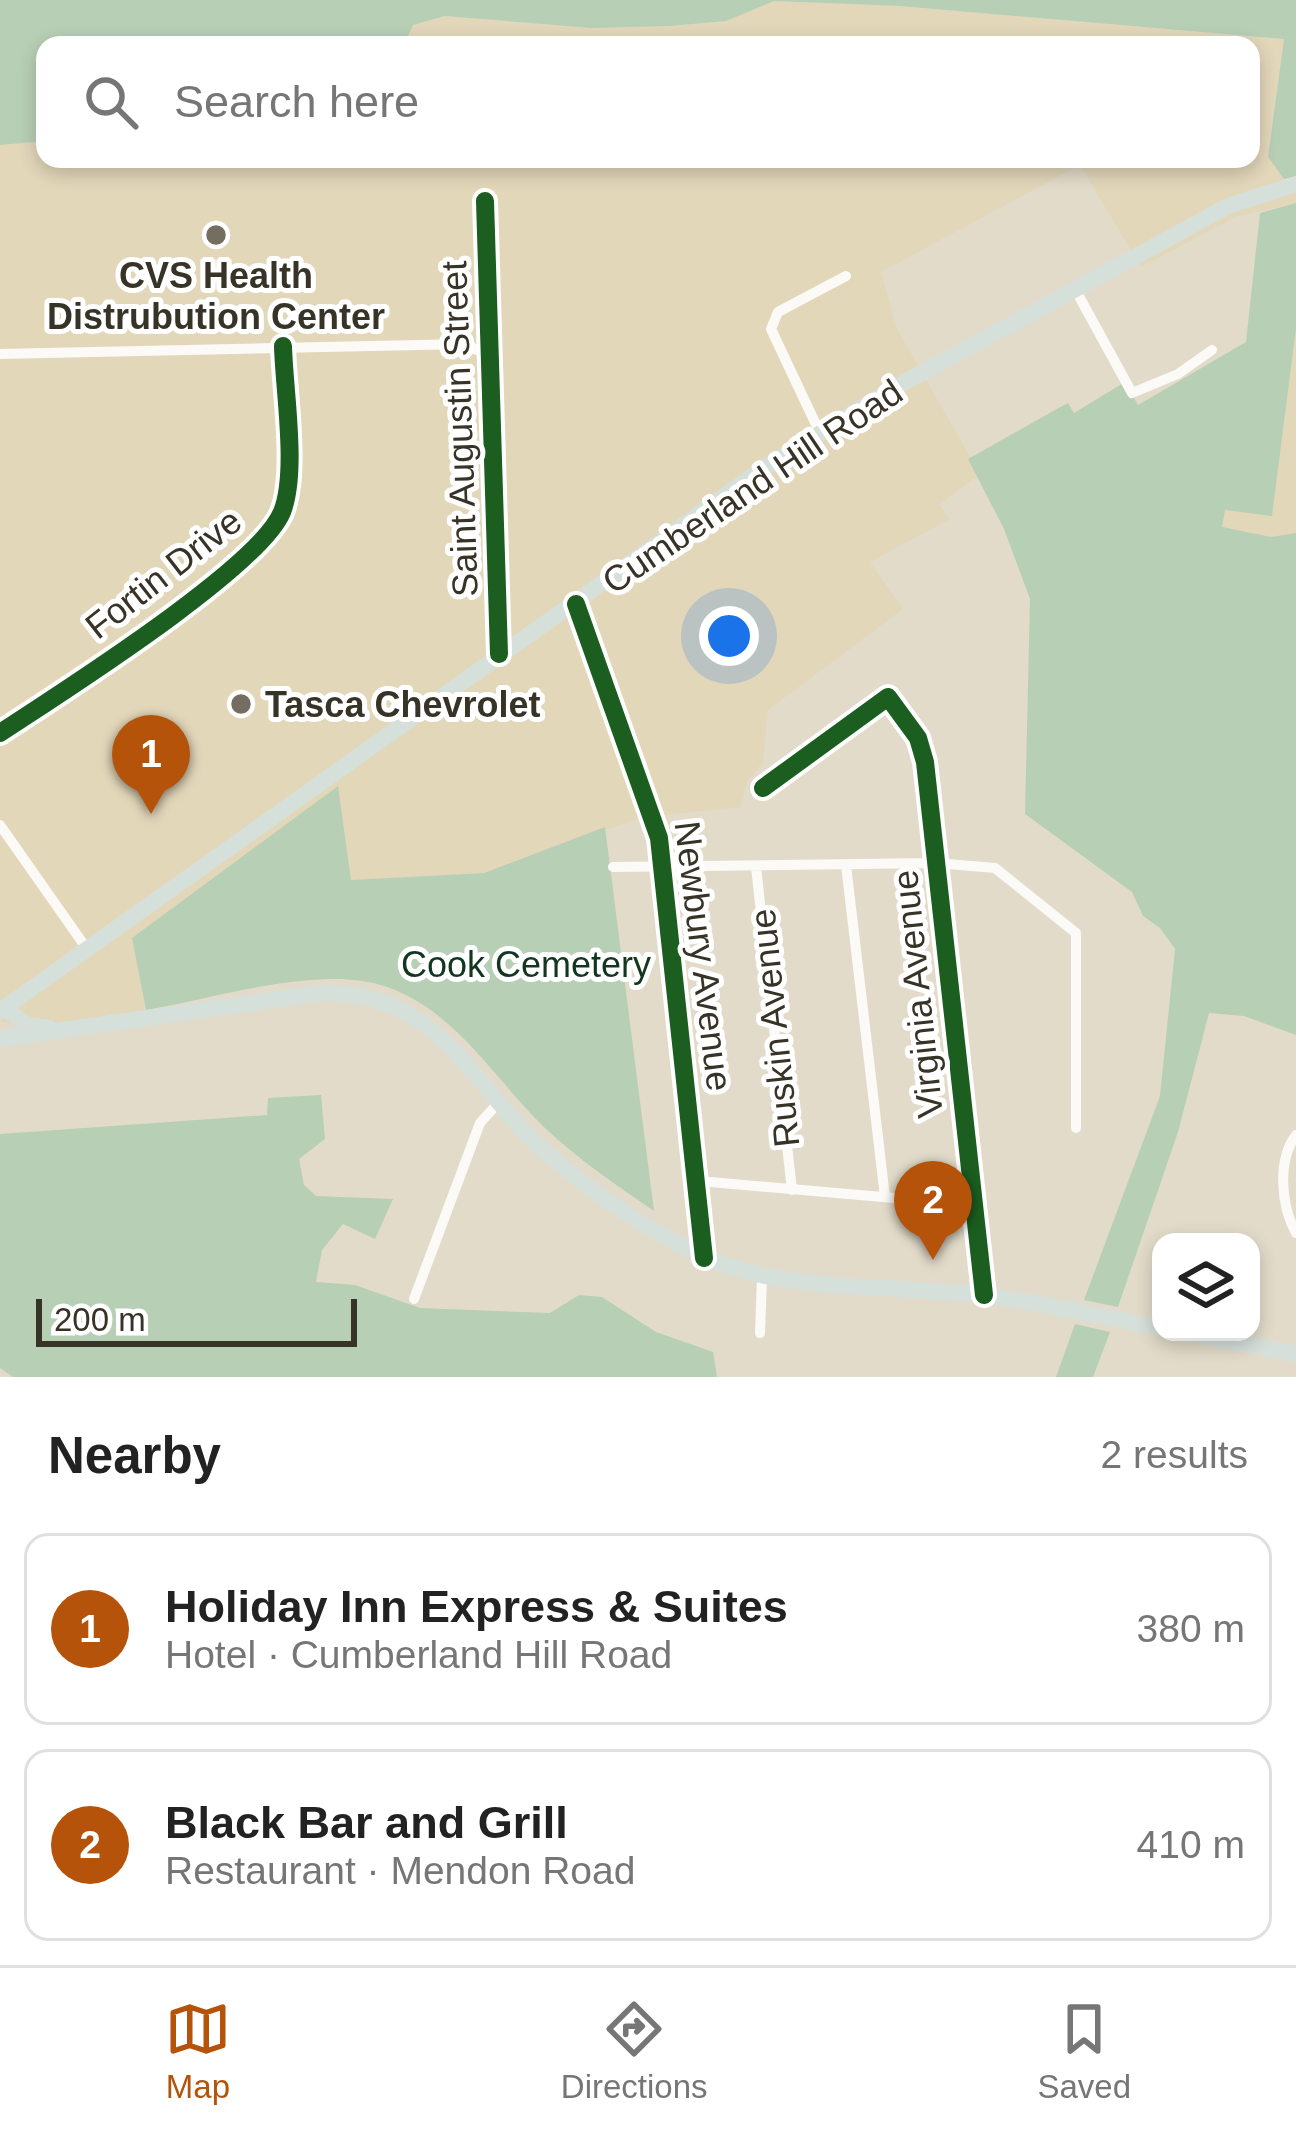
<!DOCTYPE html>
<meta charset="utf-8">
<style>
:root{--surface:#fff;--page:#f6f6f6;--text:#222;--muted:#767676;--line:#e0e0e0;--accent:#b45309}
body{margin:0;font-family:Arial,sans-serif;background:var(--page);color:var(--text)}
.controls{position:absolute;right:36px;bottom:36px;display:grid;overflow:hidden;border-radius:24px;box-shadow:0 6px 18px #0003}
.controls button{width:108px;height:108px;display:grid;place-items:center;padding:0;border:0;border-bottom:3px solid var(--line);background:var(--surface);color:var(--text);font:60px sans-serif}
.scale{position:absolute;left:36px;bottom:30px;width:321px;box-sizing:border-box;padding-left:12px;border:6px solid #383327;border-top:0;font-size:33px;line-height:42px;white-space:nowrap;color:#383327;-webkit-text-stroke:9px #fff;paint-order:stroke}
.you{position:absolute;left:729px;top:636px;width:42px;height:42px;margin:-30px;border:9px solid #fff;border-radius:50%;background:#1a73e8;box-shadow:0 0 0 18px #1a73e833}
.badge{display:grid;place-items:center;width:78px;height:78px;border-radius:50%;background:var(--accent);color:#fff;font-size:39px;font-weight:700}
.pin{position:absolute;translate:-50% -99px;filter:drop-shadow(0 3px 6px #0008)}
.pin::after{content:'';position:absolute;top:63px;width:42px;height:36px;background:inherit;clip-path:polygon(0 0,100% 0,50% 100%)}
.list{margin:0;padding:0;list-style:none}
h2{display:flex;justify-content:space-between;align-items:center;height:156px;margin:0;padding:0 48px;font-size:51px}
h2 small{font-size:39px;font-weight:400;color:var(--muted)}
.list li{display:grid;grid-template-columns:78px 1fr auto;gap:36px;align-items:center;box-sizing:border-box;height:192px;margin:0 24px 24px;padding:0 24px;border:3px solid var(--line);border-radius:24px}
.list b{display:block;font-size:45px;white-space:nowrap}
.list p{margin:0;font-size:39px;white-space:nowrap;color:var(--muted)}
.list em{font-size:39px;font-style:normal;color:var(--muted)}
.icon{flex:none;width:66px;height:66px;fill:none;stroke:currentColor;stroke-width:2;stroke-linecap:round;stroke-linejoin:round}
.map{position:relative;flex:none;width:1296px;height:1377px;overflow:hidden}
.search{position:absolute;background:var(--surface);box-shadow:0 6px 18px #0003;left:36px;right:36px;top:36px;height:132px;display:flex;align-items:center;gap:30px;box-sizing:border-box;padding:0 42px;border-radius:24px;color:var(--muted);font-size:45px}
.sheet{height:588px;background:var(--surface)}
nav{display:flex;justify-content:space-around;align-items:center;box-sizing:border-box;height:168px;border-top:3px solid var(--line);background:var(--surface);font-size:33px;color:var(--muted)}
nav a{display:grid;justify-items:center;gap:6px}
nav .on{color:var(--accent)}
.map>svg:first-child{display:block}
.built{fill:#e3d7ba}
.green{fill:#b7cfb5}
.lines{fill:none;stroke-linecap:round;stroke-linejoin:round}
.minor{stroke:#fbfaf7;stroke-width:10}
.primary{stroke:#d6e0db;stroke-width:16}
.cycleway-casing{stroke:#fff;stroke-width:26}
.cycleway{stroke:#1b5e20;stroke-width:18}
.poi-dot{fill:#746e60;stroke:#fff;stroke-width:4.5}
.labels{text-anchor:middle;stroke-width:10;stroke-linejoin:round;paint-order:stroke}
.poi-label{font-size:36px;font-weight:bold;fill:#383327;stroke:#fff}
.street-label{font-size:36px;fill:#383327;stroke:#fff}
.park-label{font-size:36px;fill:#123620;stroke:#fff}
</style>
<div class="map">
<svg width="1296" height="1377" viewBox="0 0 1296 1377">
<rect width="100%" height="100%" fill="#e2dbca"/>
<path class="built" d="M774 1 900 6 1284 39 1268 157 1296 176V203L1238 216 1141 267 1080 165 881 272 897 329 980 474 939 505 950 519 870 562 903 609 768 710 763 762 747 781 741 807 643 817 484 873 350 880 337 787 133 938 147 1019 51 1032 0 1021V145L45 141V159H1251V45H404L413 25 445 16 591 28 670 26 726 21Z
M1296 328V533L1271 537 1221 528 1224 510 1272 515Z"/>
<path class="green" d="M0 0H1296V176L1284 179 1268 157 1284 39 900 6 774 1 726 21 670 26 591 28 445 16 413 25 404 45H45V141L0 145Z
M1296 203V328L1272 516 1225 510 1222 527 1271 537 1296 533V1035L1244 1016 1209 1013 1178 1132 1118 1307 1084 1300 1160 1096 1175 949 1160 928 1143 916 1132 892 1025 814 1030 599 1004 529 968 459 1055 410 1068 403 1074 413 1125 382 1138 405 1246 342 1260 213Z
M338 786 351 880 484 873 605 827 654 1211C616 1185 579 1160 545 1128 490 1075 446 994 363 981 301 971 209 999 146 1010L132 938Z
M321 1095 325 1139 299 1159 304 1185 316 1196 393 1199 375 1239 343 1224 322 1250 316 1282 355 1285 420 1308 550 1313 579 1295 602 1297 656 1332 713 1352 717 1377H13L0 1368V1134L267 1115 268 1098Z
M1075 1324 1110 1332 1093 1377H1056Z"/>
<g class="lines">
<path class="minor" d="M485 201 499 654
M1075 289 1132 393 1178 374 1212 350
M0 354 465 344 487 355
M820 433 771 329 778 312 846 276
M576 604 659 838 704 1256
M0 733C59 694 259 568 282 512 298 472 284 390 283 346
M763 788 888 697 918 738 925 762 984 1295
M0 825 87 949
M846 865 885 1197
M613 867 936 863 995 868 1076 933V1128
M756 867 792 1190
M1296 1135C1277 1160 1281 1206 1296 1233
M699 1181 974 1205
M414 1299 480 1123 499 1102
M760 1333 762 1278"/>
<path class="primary" d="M5 1008 27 1025 49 1028
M0 1011 758 472 885 393 1228 206 1296 184
M0 1039 321 993C436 991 466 1076 536 1143 578 1183 635 1222 686 1248 775 1296 883 1283 981 1295 1041 1302 1101 1317 1161 1328
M1181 1332 1296 1354"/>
<defs>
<path id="cycleway" d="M485 201 499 654
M576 604 659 838 704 1258
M0 733C59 694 259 568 282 512 298 472 284 390 283 346
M763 788 888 697 918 738 925 762 984 1295"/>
</defs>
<use href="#cycleway" class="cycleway-casing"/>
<use href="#cycleway" class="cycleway"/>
</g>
<g class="poi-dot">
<circle cx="216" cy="235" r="12"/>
<circle cx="241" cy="704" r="12"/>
</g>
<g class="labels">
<g class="poi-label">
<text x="216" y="288">CVS Health<tspan x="216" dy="41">Distrubution Center</tspan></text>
<text x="265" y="717" text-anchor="start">Tasca Chevrolet</text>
</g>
<g class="street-label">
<text transform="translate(459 429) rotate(-92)" y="13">Saint Augustin Street</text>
<text transform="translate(752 486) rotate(-34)" y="13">Cumberland Hill Road</text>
<text transform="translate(163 573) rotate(-38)" y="13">Fortin Drive</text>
<text transform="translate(704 956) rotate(83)" y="13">Newbury Avenue</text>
<text transform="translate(917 994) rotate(-96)" y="13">Virginia Avenue</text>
<text transform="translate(774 1028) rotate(-96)" y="13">Ruskin Avenue</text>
</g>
<g class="park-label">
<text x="526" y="977">Cook Cemetery</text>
</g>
</g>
</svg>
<div class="controls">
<button><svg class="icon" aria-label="layers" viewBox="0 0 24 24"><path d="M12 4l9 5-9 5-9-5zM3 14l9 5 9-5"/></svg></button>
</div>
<div class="scale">200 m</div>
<div class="you"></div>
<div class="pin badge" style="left:151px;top:814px">1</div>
<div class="pin badge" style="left:933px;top:1260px">2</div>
<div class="search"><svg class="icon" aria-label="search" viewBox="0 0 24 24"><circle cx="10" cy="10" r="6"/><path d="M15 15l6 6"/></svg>Search here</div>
</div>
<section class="sheet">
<h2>Nearby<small>2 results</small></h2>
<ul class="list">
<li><span class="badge">1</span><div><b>Holiday Inn Express &amp; Suites</b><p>Hotel · Cumberland Hill Road</p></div><em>380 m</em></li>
<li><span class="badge">2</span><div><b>Black Bar and Grill</b><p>Restaurant · Mendon Road</p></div><em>410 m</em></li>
</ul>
</section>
<nav>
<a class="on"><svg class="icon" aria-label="map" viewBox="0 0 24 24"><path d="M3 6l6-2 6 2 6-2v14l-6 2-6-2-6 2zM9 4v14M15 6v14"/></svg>Map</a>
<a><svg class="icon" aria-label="directions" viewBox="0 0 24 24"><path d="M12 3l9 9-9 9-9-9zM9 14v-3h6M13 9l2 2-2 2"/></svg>Directions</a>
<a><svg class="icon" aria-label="saved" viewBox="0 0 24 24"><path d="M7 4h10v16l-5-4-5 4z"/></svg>Saved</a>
</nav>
